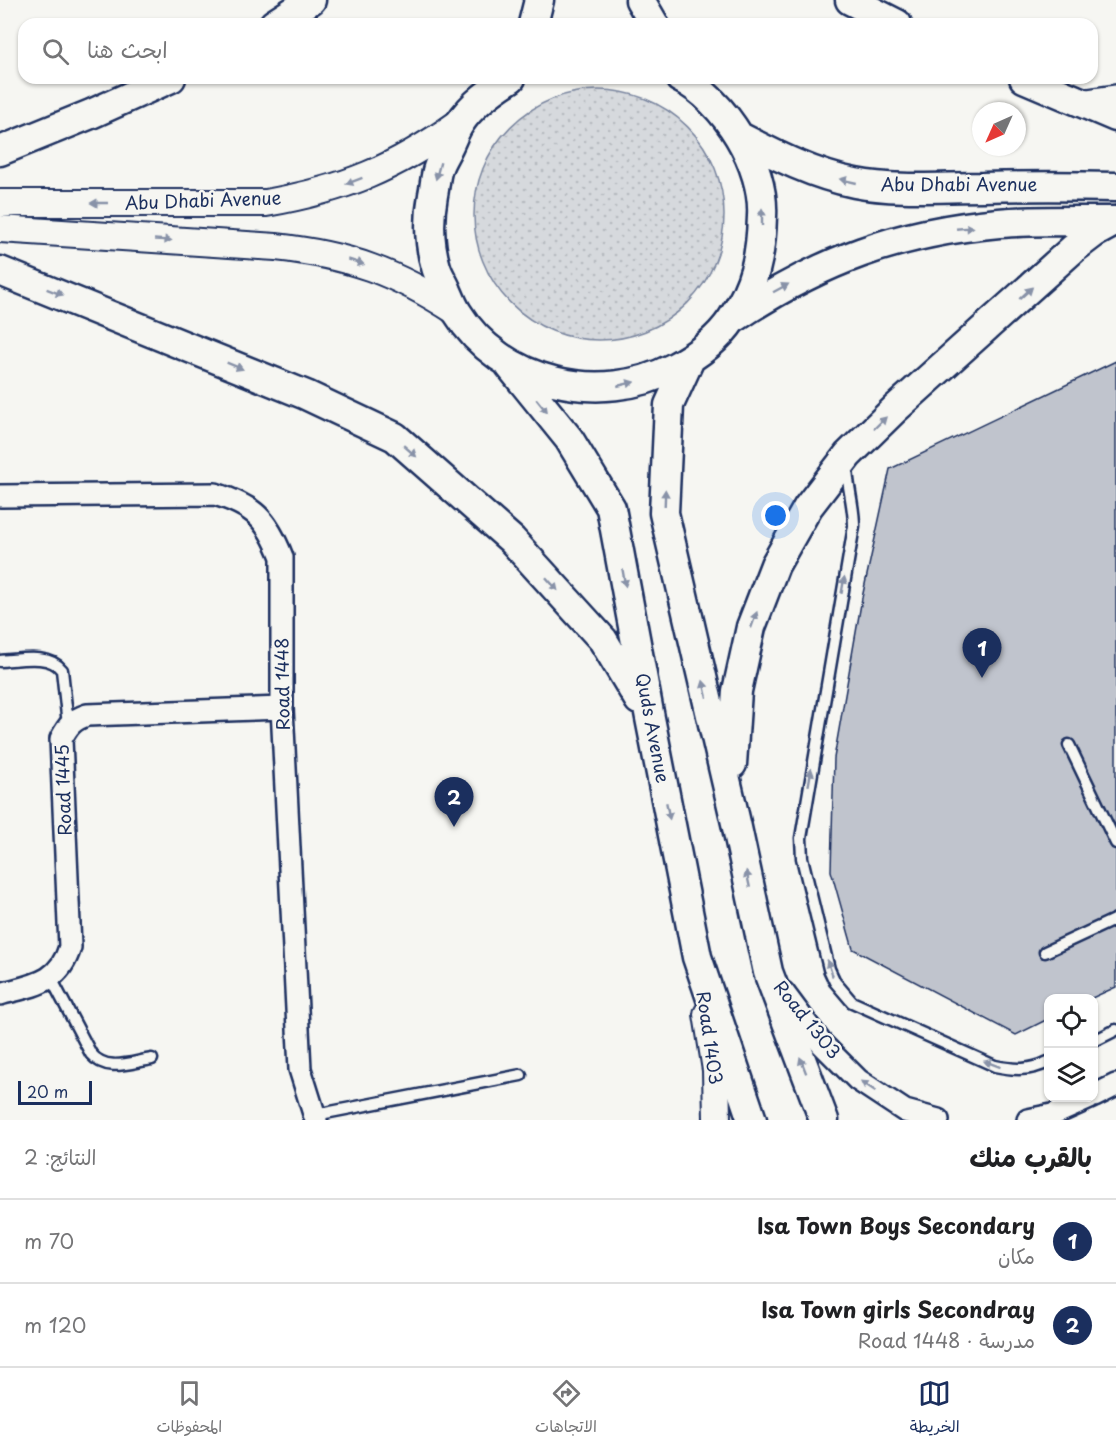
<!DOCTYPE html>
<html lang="ar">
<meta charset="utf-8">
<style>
:root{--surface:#fff;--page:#f6f6f6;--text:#202124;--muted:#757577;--line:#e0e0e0;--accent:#1b2f5e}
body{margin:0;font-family:"Playpen Sans","Playpen Sans Arabic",sans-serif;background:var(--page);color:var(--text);direction:rtl}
.controls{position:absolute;right:18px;bottom:18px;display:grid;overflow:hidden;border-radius:12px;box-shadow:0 2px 4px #0004}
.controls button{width:54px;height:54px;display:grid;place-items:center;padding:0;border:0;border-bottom:2px solid var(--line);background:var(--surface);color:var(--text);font:30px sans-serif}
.compass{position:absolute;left:972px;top:102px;width:54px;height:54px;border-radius:50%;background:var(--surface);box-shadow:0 2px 4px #0004;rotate:225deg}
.scale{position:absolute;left:18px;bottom:15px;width:74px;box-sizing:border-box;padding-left:6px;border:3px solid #1b2f5e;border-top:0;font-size:16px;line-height:21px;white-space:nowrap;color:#1b2f5e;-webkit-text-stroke:4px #f6f6f2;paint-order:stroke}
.you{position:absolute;left:776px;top:516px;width:21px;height:21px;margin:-15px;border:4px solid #fff;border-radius:50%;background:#1a73e8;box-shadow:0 0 0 9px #1a73e833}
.badge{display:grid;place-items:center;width:39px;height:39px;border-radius:50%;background:var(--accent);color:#fff;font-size:20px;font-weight:700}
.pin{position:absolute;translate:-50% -50px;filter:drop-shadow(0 2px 3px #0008)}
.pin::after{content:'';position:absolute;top:32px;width:21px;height:18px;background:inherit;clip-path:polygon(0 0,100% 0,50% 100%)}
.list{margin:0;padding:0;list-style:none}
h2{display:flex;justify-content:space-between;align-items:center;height:78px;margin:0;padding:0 24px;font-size:26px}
h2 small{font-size:20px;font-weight:400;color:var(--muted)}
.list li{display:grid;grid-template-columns:39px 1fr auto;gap:18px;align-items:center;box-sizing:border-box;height:84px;padding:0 24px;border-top:2px solid var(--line)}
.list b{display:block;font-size:22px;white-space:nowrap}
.list p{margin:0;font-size:20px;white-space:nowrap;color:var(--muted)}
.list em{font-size:20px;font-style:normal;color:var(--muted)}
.icon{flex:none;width:33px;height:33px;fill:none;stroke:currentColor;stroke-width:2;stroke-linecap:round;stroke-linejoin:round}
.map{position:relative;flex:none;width:1116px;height:1120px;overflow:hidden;direction:ltr}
.search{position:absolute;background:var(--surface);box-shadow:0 2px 4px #0004;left:18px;right:18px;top:18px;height:66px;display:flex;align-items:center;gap:15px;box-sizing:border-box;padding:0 21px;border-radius:18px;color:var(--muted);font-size:22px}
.sheet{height:246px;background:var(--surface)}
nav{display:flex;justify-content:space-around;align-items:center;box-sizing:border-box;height:84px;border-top:2px solid var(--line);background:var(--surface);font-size:16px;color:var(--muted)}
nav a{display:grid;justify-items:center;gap:3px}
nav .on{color:var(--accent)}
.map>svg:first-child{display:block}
.green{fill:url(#green-dots);stroke:#78849e;stroke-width:1.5}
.building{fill:#c0c4cd;stroke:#1b2f5e;stroke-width:1.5}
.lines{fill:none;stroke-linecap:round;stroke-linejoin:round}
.service-casing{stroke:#1b2f5e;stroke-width:15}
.minor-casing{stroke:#1b2f5e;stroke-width:26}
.tertiary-casing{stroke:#1b2f5e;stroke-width:30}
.secondary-casing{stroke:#1b2f5e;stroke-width:33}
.service{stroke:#f6f6f2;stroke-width:10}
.minor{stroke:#f6f6f2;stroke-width:21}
.tertiary{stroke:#f6f6f2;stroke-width:26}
.secondary{stroke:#f6f6f2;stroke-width:28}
.oneway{fill:#8892a8}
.labels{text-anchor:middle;stroke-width:5;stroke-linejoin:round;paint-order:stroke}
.street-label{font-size:18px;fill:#1b2f5e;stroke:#f6f6f2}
</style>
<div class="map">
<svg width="1116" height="1120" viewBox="0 0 1116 1120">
<defs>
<pattern id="green-dots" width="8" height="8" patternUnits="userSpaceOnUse" patternTransform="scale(1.5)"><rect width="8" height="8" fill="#d6d9dd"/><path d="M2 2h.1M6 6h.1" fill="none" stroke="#b7bbc0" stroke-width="1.8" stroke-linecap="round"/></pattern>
</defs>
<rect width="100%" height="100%" fill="#f6f6f2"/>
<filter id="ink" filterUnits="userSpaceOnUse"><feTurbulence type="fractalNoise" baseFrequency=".0167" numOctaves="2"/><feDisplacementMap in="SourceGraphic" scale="12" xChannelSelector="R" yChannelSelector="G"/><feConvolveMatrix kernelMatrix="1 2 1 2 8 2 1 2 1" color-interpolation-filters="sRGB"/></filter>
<g filter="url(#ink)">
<path class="green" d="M474 215a125 125 0 1 1 250 0a125 125 0 1 1-250 0Z"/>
<path class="building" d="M1116 361V987L1092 998H1048V1019L1016 1035 853 949 831 871 834 758 862 598 890 469Z"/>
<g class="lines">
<defs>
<path id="service" d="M847 465C847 486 854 505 854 526L801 838 802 858 829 969 835 982 852 1002 995 1066C1014 1070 1030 1071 1048 1062
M0 661C19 660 50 653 62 670L68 725
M1069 745 1116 843
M1045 952 1116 919
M51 978 91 1054C107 1073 131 1062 152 1059
M1094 1041 1116 1030
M315 1115 521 1075"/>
<path id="minor" d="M1081 101 1116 96
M0 496 215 494C254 506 267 519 282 557V708L300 1069 316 1120
M783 992 821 1043 858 1080 905 1111 938 1120
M0 994C33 985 59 984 70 947L61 739C68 726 72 720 87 715L282 708
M1094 1096 1116 1085
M1028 1120 1052 1115 1090 1098"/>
<path id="tertiary" d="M0 203H266C345 189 394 169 460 122
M0 229 276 247C348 255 396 272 457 312
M707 1014 716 1070 717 1120"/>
<path id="secondary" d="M640 0 654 24
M850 0 897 24
M274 24 311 0
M533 24 539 0
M511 78C492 90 472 104 460 123 455 130 452 139 448 147 445 154 440 161 438 168 435 176 435 186 433 195 429 217 429 244 436 267 438 275 444 283 447 291 450 298 453 306 457 312 501 384 601 406 673 368 696 356 718 340 732 319 755 285 761 255 762 216 765 166 725 100 680 78
M1024 78 1116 117
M740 137C777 156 814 175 855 183 897 191 940 187 983 187 1027 186 1072 186 1116 187
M0 151 91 114 171 78
M0 271 306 395 395 437 512 540 603 640 639 700
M736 317C820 261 899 232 999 223 1037 220 1076 221 1114 221
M690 359 669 405 664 513 736 823 768 972 824 1120
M510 366 569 439 611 508 650 718 697 957 752 1120
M732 764 737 691 751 627 775 565 808 507 848 455 895 409 1073 249 1094 233 1116 221"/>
</defs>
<use href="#service" class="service-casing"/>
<use href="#minor" class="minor-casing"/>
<use href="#tertiary" class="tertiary-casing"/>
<use href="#secondary" class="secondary-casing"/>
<use href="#service" class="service"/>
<use href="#minor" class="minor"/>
<use href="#tertiary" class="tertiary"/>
<use href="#secondary" class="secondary"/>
</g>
<defs><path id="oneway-solid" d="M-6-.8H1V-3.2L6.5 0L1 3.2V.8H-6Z" transform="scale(1.5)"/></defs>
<g class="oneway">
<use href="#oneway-solid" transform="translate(438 171) rotate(105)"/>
<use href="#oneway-solid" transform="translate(354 181) rotate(159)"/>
<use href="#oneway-solid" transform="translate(848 181) rotate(-167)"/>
<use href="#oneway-solid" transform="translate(99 203) rotate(180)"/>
<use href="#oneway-solid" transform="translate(762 217) rotate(-90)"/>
<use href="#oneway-solid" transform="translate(965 228) rotate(-5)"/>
<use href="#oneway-solid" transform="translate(163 240) rotate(3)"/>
<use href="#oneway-solid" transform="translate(356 262) rotate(18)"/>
<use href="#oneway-solid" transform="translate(781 288) rotate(-28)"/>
<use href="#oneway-solid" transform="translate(55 292) rotate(21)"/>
<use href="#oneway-solid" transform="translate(1026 293) rotate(-42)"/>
<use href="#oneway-solid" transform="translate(235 366) rotate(22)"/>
<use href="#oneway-solid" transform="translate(626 384) rotate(-13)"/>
<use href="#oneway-solid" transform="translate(542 406) rotate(51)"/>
<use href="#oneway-solid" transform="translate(880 423) rotate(-44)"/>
<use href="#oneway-solid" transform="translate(410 451) rotate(41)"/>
<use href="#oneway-solid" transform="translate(665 498) rotate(-88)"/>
<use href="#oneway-solid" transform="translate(624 578) rotate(80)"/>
<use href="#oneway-solid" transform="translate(552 584) rotate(48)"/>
<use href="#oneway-solid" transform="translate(843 585) rotate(-80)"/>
<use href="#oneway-solid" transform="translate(754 620) rotate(-70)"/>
<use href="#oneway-solid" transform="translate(705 689) rotate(-103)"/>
<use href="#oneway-solid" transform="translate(810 777) rotate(-80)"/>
<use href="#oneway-solid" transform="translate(668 811) rotate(79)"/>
<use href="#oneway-solid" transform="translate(748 879) rotate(-102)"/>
<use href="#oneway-solid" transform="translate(830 968) rotate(-108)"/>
<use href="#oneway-solid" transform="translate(992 1064) rotate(-160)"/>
<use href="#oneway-solid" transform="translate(803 1065) rotate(-111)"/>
<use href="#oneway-solid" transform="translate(868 1086) rotate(-146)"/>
</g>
</g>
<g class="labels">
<g class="street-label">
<text x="959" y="191">Abu Dhabi Avenue</text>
<text transform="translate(203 201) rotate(-2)" y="6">Abu Dhabi Avenue</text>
<text transform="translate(283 684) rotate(-91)" y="6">Road 1448</text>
<text transform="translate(652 728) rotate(79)" y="6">Quds Avenue</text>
<text transform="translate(64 790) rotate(-92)" y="6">Road 1445</text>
<text transform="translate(807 1020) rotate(51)" y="6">Road 1303</text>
<text transform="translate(709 1038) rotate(82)" y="6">Road 1403</text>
</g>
</g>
</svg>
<div class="controls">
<button><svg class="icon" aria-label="locate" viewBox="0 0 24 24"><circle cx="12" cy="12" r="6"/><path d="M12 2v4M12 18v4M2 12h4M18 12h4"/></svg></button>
<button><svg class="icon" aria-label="layers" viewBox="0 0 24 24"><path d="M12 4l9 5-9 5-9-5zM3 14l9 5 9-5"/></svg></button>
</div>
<svg class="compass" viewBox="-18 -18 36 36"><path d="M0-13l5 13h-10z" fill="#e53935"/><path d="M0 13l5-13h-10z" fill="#757577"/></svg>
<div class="scale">20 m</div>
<div class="you"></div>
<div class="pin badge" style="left:982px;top:678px">1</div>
<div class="pin badge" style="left:454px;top:827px">2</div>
<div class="search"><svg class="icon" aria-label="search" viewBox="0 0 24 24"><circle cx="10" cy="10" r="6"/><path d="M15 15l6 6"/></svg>ابحث هنا</div>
</div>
<section class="sheet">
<h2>بالقرب منك<small>النتائج: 2</small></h2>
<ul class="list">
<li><span class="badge">1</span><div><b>Isa Town Boys Secondary</b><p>مكان</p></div><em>70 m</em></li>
<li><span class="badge">2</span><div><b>Isa Town girls Secondray</b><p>مدرسة · Road 1448</p></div><em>120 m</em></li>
</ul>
</section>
<nav>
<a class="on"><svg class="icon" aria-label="map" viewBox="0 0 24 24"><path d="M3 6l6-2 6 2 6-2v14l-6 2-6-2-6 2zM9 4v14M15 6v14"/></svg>الخريطة</a>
<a><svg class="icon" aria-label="directions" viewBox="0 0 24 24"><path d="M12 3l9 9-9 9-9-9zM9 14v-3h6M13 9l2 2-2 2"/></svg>الاتجاهات</a>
<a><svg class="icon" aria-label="saved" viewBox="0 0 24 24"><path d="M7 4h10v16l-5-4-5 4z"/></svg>المحفوظات</a>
</nav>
